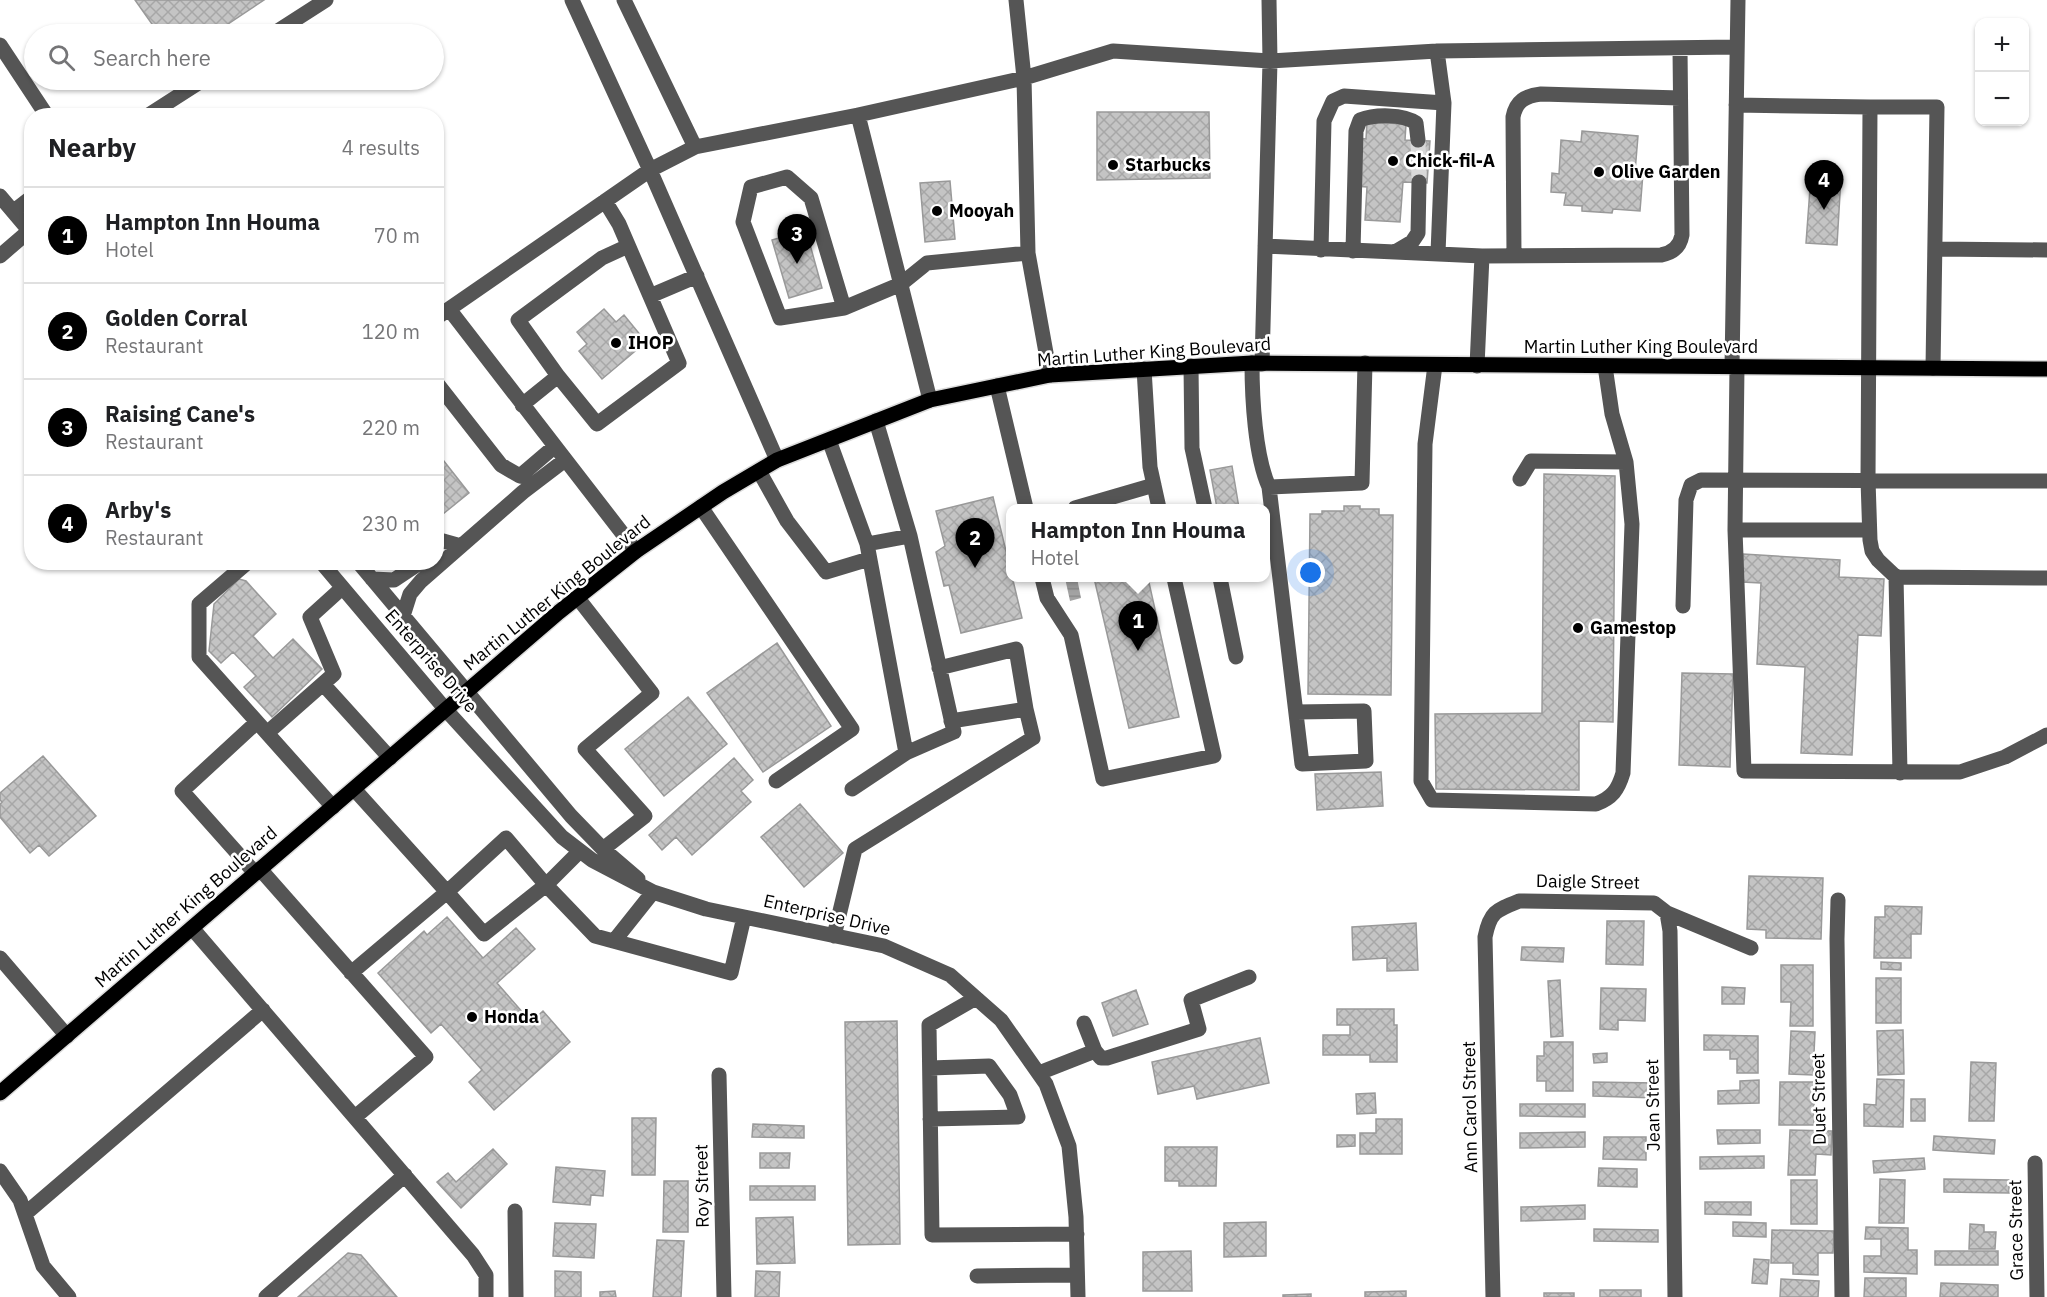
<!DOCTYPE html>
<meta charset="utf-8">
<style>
:root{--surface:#fff;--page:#f2f2f2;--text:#202124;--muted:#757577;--line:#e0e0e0;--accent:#000}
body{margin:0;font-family:"IBM Plex Sans",sans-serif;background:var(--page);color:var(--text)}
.controls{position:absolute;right:18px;top:18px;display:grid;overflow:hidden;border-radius:12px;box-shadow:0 2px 4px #0004}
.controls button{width:54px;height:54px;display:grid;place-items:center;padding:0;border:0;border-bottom:2px solid var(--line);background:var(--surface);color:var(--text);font:30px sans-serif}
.you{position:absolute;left:1311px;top:573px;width:21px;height:21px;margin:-15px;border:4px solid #fff;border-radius:50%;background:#1a73e8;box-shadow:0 0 0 9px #1a73e833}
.badge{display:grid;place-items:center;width:39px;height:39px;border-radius:50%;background:var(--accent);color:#fff;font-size:20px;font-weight:700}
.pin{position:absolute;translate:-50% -50px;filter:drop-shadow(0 2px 3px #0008)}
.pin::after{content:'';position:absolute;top:32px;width:21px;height:18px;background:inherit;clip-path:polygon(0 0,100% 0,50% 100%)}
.popup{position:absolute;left:1006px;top:504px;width:264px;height:78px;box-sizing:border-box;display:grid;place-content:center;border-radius:12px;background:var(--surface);filter:drop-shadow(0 2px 4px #0005);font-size:20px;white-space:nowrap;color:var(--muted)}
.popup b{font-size:22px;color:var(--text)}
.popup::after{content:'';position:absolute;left:50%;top:100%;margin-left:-12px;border:12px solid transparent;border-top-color:var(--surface)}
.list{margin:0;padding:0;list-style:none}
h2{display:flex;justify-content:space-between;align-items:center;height:78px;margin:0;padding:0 24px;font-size:26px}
h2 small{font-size:20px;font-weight:400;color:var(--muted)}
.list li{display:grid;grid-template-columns:39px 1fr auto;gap:18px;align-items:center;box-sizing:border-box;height:96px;padding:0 24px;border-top:2px solid var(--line)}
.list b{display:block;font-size:22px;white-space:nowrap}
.list p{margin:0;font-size:20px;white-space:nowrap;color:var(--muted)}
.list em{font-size:20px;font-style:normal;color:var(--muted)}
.icon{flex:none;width:33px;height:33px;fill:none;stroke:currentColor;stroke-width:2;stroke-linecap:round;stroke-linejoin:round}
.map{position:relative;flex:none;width:2047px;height:1297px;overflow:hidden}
.search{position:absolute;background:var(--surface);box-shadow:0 2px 4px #0004;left:24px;top:24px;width:420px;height:66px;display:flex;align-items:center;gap:15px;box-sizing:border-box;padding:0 21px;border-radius:33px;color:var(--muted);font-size:22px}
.panel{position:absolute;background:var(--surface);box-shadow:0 2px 4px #0004;left:24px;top:108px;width:420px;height:462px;border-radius:24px}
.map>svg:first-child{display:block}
.water{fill:url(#water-rules)}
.building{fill:url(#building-cross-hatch);stroke:#999;stroke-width:1.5}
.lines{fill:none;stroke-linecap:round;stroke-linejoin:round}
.minor-tunnel{stroke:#d9d9d9;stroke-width:15;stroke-dasharray:15 8;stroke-linecap:butt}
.major-casing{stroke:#dbdbdb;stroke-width:18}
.minor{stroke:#555;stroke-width:15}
.major{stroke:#000;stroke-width:15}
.poi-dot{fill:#000;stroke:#fff;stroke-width:2}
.labels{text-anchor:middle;stroke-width:5;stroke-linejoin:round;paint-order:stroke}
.poi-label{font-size:18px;font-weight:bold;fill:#000;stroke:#fff;text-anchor:start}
.street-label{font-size:18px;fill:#000;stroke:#fff}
</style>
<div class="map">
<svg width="2047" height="1297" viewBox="0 0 2047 1297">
<defs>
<pattern id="water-rules" width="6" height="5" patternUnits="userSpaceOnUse" patternTransform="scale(1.5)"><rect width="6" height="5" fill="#a3a3a3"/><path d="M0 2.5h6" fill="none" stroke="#8b8b8b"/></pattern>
<pattern id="building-cross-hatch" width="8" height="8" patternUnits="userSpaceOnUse" patternTransform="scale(1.5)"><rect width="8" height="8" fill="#c4c4c4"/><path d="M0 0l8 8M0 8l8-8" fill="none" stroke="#a7a7a7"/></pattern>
</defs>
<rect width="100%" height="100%" fill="#fff"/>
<path class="water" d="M1065 578H1077L1081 598 1070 601Z"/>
<path class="building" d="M135 0H264L213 34H159Z
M1097 112H1209L1210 178 1097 180Z
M1367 122 1406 124 1405 140 1430 141 1427 183 1403 182 1400 222 1365 220 1367 187 1355 186 1359 138 1366 139Z
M1582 131 1638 136 1635 172 1643 173 1640 211 1613 209 1612 213 1582 211V206L1564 205 1566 193 1551 192 1552 173 1559 174 1561 140 1581 142Z
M1811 175 1841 177 1837 245 1806 243Z
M950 181 955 239 925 242 920 183Z
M806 230 822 288 789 298 772 240Z
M604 309 616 322 624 315 646 342 602 379 579 351 587 344 577 332Z
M436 451 469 493 438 518 436 515Z
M1232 466 1239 508H1217L1210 470Z
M1544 474 1615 476 1613 722 1579 721V790L1436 789 1435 714 1542 713Z
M993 497 1022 618 961 633 949 585 944 586 936 552 945 546 936 511Z
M1344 506H1360V509H1379V515H1393L1391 695 1308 694 1310 514H1322V511H1344Z
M1743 554 1840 560 1839 577 1884 579 1881 636 1858 635 1852 755 1801 753 1805 667 1757 664 1761 583 1742 582Z
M1094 578H1148L1179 717 1129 728Z
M239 579 246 581 276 614 253 636 273 658 293 639 322 669 272 717 244 687 256 676 233 652 221 663 209 651 214 604Z
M777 643 831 726 763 772 707 693Z
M1682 673 1733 674 1730 767 1679 765Z
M688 697 727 744 664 796 625 749Z
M43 756 96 816 49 856 39 845 30 853 0 817V804L2 802 0 800V793Z
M734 758 753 780 741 791 751 802 692 855 676 837 662 850 649 835Z
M1381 772 1383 806 1317 810 1315 774Z
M800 804 843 853 804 887 761 837Z
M1749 876 1823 878 1821 939 1766 938V930L1747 929Z
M1885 906 1922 907 1921 934H1911V958H1874L1875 917H1885Z
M447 917 483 958 516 928 535 949 497 983 531 1022 543 1011 570 1042 494 1110 469 1082 482 1070 441 1024 431 1033 378 973 424 931 427 935Z
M1607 921H1644L1643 965 1606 964Z
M1416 923 1418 970 1387 971V958L1353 960 1352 927Z
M1522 947 1564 948 1563 962 1521 960Z
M1881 962 1901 963V970L1881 969Z
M1781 965H1813V1026H1790L1791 1002H1781Z
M1876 978H1901V1023H1876Z
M1560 980 1563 1036 1551 1037 1548 981Z
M1722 987 1745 988 1744 1004H1722Z
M1601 988 1646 989 1645 1021 1618 1020V1030L1600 1029Z
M1136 990 1148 1024 1113 1036 1102 1003Z
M1337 1009H1394V1025H1397V1062H1370V1055H1323V1035H1350V1025H1337Z
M897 1021 900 1244 848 1245 845 1022Z
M1903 1030 1904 1074 1878 1075 1877 1031Z
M1791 1031 1815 1032 1813 1075 1789 1074Z
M1704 1035 1758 1036V1073H1737V1059H1730V1050H1704Z
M1260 1038 1269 1083 1197 1099 1194 1086 1158 1094 1152 1062Z
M1544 1042H1573V1091H1546V1081H1537V1056H1544Z
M1607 1053V1062L1594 1063 1593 1054Z
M1971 1062 1996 1063 1994 1121H1969Z
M1877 1079 1904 1080 1903 1127 1864 1126V1104L1876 1105Z
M1759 1080V1103L1718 1104V1091L1740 1090V1081Z
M1593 1082 1657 1083 1656 1098 1593 1096Z
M1780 1082H1814V1125H1779Z
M1375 1093 1376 1113 1357 1114 1356 1094Z
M1911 1099H1925V1121H1911Z
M1520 1104H1585V1117L1520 1116Z
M632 1118H656L655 1175H632Z
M1376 1119H1402V1154H1360V1133H1376Z
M753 1124 804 1126V1138L752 1137Z
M1717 1130H1760V1143L1718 1144Z
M1790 1130 1832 1131 1831 1155 1816 1154 1815 1175H1788Z
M1585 1132V1147L1520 1148V1133Z
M1337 1135H1355V1146L1337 1147Z
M1934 1136 1995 1140 1994 1154 1933 1150Z
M1604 1137H1646V1160L1603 1159Z
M1165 1147H1217L1216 1186H1179V1181H1165Z
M493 1149 507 1164 461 1208 437 1182 448 1173 456 1182Z
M760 1153H790L789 1168H760Z
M1764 1156V1168L1700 1169V1157Z
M1924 1158 1925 1169 1874 1173 1873 1161Z
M556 1167 605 1171 603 1196 591 1195 590 1205 553 1202Z
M1599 1168 1637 1169V1187L1598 1186Z
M1880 1179 1905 1180 1904 1223H1879Z
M1944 1179 2009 1180V1193L1944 1192Z
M1791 1180H1817V1224H1791Z
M664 1181H688V1232H663Z
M750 1186H815V1200H750Z
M1705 1202H1751V1215L1705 1214Z
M1585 1205V1219L1521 1221V1207Z
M793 1217 795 1263 757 1264 756 1218Z
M1266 1222V1256L1224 1257V1223Z
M1733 1222 1766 1223V1237L1733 1236Z
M555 1223 596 1224 594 1258 553 1256Z
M1970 1224 1984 1225V1232H1996L1995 1249H1969Z
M1866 1227 1908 1228V1250H1917V1274L1864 1272V1256H1881V1239H1865Z
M1594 1229 1658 1230V1242L1594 1241Z
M1772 1230 1834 1231 1833 1253H1818V1275L1793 1274V1263H1771Z
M657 1240 684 1241 681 1297H653Z
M1191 1251 1192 1291H1143V1252Z
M1935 1251H1998V1265H1935Z
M348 1253 361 1255 397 1297H298Z
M1754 1259 1769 1260 1767 1284 1752 1283Z
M555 1271 581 1272V1297H555Z
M756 1271 780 1272 779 1297H755Z
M1865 1278H1906V1297H1864Z
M1781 1279 1819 1281 1818 1297H1780Z
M1941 1283 1998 1285V1297H1940Z
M1600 1290H1641V1297H1600Z
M615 1291 616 1297H600V1292Z
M1406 1291V1297H1365V1292Z
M1544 1293H1574V1297H1544Z
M1311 1294V1297H1283V1295Z"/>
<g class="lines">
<path class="minor-tunnel" d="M1418 140 1419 182"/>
<defs>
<path id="major" d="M0 1093 559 612 636 551 723 492 777 460 930 400 1050 375 1252 363 2047 369"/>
</defs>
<use href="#major" class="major-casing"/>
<path class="minor" d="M572 0 650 170 777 460
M624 0 695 147
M1016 0 1024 78 1028 253 1050 375
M273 34 326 0
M0 45 47 116
M1437 51 1444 103 1438 253
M1736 105 1870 107 1868 480 1870 540 1872 551 1878 560 1896 577 2047 578
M1870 107H1937L1933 368
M858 115 930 400
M147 116 203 80
M0 196 32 234
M14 211 32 197
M1265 246 1482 256 1661 255C1672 253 1680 247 1682 235L1680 49
M1935 249 2047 250
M1321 250 1324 121 1333 101 1344 96 1444 103
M1353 251 1356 131 1360 120C1375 114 1403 114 1416 123L1418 140
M1395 252 1412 242 1418 233 1419 182
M1514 255 1513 117C1516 101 1525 96 1541 94L1680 98
M0 256 29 231
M650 296 697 276
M844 308 811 198 787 177 751 187 743 222 780 318 844 308 901 284 927 263 1028 253
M449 309 636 551
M436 318 650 170 695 147 858 115 1024 78 1113 51 1270 61 1437 51 1736 47
M1252 363C1252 398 1255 456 1269 487L1362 483 1365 363
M1262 364 1270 61 1269 0
M1435 365 1425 444 1421 781 1432 800 1596 804C1612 798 1618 790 1623 773L1632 524 1626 462 1612 414 1605 366
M1191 366 1192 448 1205 508
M1477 366 1482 256
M1732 367 1738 0
M1737 367 1735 530 1744 771 1960 772 2005 757 2047 735
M1144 369 1150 467 1159 508
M558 376 518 320 602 258 628 246
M436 382 501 465 520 476 554 447
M997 386 1026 508
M522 405 558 376 597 424 679 363 619 224 605 201
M829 440 867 544 906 753 954 732 910 536 876 421
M759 471 787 521 826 572 869 559
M1520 479 1531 461 1626 462
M1269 487 1302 764 1366 761 1364 711 1296 712
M701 507 852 729 776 781
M1075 508 1154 485
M1735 530H1869
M436 539 461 546
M867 544 910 536
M248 562 199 604V657L333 807
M321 562 446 710 562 837 592 860 653 892 706 909 884 946 950 975 1001 1020 1046 1084 1069 1146 1076 1217 1078 1297
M358 562 571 816 603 849 638 879
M1896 576 1900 773
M1042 578 1047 598 1071 635 1103 779 1214 756 1174 578
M1220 578 1236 657
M372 579 394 580 421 562
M577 597 652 693 585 749 645 816 603 849
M1683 606 1686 500 1691 485 1701 480 2047 481
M403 616 410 594 421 581 523 492 565 460
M939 668 1016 649 1026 709 951 721
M323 684 390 758
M267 733 334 674 310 617 342 588
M852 789 906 753
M580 851 546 885 506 838 447 892 484 934 546 885 595 936 731 973 744 917
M260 869 426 1057 355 1117
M255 873 182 791 257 722
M1838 900 1837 939 1842 1297
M1667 913 1670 931 1675 1297
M192 928 473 1255 486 1275V1297
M834 936 855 849 1033 738 1026 709
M614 941 653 892
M0 958 67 1036
M351 973 447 892 354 789
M976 998 929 1025 932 1235 1077 1234
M1095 1051 1101 1058H1107L1199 1029 1191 1000 1249 977
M930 1068 989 1066 1010 1095 1018 1117 930 1119
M1039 1073 1095 1051 1084 1023
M719 1075 724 1297
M2035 1163 2037 1297
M0 1171 20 1200 43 1266 69 1297
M515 1211 516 1297
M25 1214 263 1010
M977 1276 1077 1275
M266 1297 405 1175
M1493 1297 1485 937C1490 912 1496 910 1519 901L1654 903 1667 913 1751 948"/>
<use href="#major" class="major"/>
</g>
<g class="poi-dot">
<circle cx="1393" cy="161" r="6"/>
<circle cx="1113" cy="165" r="6"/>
<circle cx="1599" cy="172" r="6"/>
<circle cx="937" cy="211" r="6"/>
<circle cx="616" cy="343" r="6"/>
<circle cx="1578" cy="628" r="6"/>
<circle cx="472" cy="1017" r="6"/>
</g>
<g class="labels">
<g class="poi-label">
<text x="1405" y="167">Chick-fil-A</text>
<text x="1125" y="171">Starbucks</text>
<text x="1611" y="178">Olive Garden</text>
<text x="949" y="217">Mooyah</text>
<text x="628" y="349">IHOP</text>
<text x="1590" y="634">Gamestop</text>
<text x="484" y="1023">Honda</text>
</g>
<g class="street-label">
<text x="1641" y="353">Martin Luther King Boulevard</text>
<text transform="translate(1154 352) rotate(-4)" y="6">Martin Luther King Boulevard</text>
<text transform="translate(557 593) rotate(-39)" y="6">Martin Luther King Boulevard</text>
<text transform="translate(431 661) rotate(49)" y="6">Enterprise Drive</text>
<text transform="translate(1588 882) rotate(1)" y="6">Daigle Street</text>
<text transform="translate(186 907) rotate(-41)" y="6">Martin Luther King Boulevard</text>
<text transform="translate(827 915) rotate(13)" y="6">Enterprise Drive</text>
<text transform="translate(1819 1099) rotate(-91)" y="6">Duet Street</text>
<text transform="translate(1653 1105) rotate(-91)" y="6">Jean Street</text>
<text transform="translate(1470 1107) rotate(-91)" y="6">Ann Carol Street</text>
<text transform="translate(702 1186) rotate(-91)" y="6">Roy Street</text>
<text transform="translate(2016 1230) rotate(-91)" y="6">Grace Street</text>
</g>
</g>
</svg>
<div class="controls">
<button>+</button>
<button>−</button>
</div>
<div class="you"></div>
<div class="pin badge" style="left:1138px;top:651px">1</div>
<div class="popup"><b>Hampton Inn Houma</b>Hotel</div>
<div class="pin badge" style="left:975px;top:568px">2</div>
<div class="pin badge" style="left:797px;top:264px">3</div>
<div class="pin badge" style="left:1824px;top:210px">4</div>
<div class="search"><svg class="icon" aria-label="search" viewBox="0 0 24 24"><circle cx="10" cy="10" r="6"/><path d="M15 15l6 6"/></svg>Search here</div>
<section class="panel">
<h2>Nearby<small>4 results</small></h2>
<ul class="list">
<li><span class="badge">1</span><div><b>Hampton Inn Houma</b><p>Hotel</p></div><em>70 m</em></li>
<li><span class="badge">2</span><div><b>Golden Corral</b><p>Restaurant</p></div><em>120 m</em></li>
<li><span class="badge">3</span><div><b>Raising Cane's</b><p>Restaurant</p></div><em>220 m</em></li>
<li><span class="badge">4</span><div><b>Arby's</b><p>Restaurant</p></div><em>230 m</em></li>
</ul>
</section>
</div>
